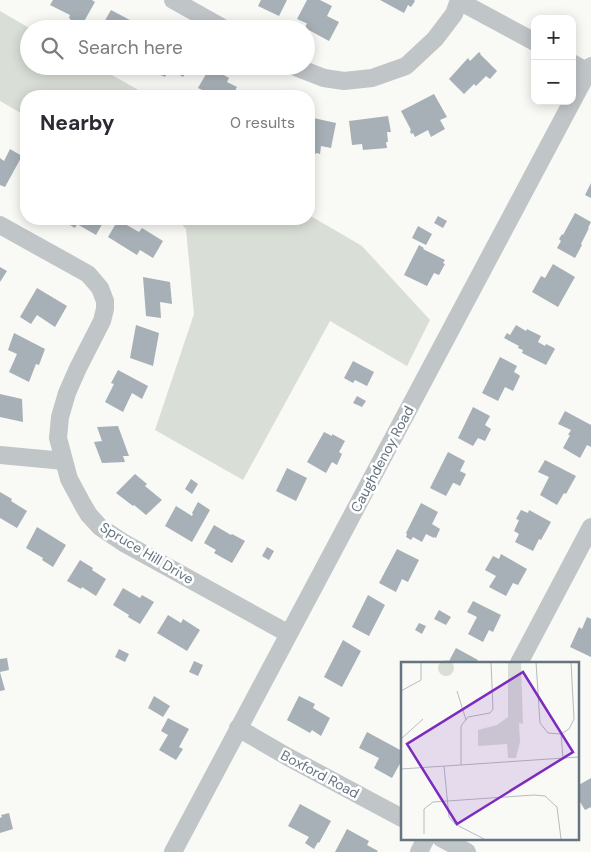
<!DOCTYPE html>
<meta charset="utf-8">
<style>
:root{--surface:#fff;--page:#f7f7f7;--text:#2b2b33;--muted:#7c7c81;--line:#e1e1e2}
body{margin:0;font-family:"DM Sans",sans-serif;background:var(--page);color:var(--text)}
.controls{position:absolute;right:15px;top:15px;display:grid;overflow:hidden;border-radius:10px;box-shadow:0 2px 12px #0003}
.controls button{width:45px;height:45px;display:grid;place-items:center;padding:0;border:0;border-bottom:1px solid var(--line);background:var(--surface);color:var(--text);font:25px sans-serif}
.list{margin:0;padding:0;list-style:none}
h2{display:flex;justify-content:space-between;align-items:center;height:65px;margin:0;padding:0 20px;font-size:21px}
h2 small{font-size:16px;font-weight:400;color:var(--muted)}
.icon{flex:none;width:28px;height:28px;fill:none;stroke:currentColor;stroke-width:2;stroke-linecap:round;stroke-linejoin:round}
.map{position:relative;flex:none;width:591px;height:852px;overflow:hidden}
.search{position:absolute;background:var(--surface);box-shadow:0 2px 12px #0003;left:20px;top:20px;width:295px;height:55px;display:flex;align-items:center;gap:12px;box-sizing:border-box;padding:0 18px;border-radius:28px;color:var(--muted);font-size:19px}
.panel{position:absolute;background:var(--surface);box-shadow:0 2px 12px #0003;left:20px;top:90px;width:295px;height:135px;border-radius:20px}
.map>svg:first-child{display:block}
.green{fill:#d9ded6}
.building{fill:#a7b0b6}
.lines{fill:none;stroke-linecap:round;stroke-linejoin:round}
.minor{stroke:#c0c5c8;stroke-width:18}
.labels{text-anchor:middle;stroke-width:5;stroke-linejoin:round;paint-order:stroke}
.street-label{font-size:14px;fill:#657580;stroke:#fff}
.inset-road{fill:none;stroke:#b5bcc0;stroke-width:1}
.view{fill:#7b2cbf;fill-opacity:0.15;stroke:#7b2cbf;stroke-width:2.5}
.inset-edge{fill:none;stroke:#657580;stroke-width:2.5}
</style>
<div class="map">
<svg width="591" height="852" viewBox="0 0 591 852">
<rect width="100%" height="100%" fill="#f9f9f6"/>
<path class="green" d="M0 11 31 29H29V66H96L149 96H26V116L0 101Z
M309 215 362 246 430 320 407 366 330 321 243 480 155 430 194 314 186 229 177 219H309Z"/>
<path class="building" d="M53 0H92L95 2 82 25 72 21 69 18 70 15 50 5Z
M261 0H287L279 16 258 6Z
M307 0H320L332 6 327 16 339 22 329 41 305 28 307 23H306L297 19Z
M380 0H414L415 1 411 7 408 5 404 13Z
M111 10 143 27 142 29H100Z
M479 52 481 54H480L497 71 490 79 486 76 476 86 474 84 464 94 449 79 468 58 470 61Z
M158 66H189L183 77 171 70 168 71 165 77 156 73Z
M210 67 229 78 227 82 237 87 232 96H204L206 92 198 88Z
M252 90 262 96H248Z
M434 94 447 117 440 120 445 129 431 137 428 130 415 137 413 133 411 134 410 131 411 130 401 111Z
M388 116 391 132H387L388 142H386L387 148 363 150 362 144 352 145 349 121Z
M309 117 336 123 331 148 321 146 320 154 317 153 315 154 313 150H309Z
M10 149 22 156 5 187 0 185V158L4 161Z
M591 183V198L585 195Z
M26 185V198L20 195Z
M575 213 591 222 588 228H589L581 244 582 245 575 258 557 248 561 241 559 239 562 234 563 235Z
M438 216 447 221 443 228 434 223Z
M64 219H105L96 235 77 224 75 228 63 221Z
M118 220 139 232 142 228 163 241 153 258 140 250 137 255 108 237Z
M418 226 432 234 426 245 412 238Z
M419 245 424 248 423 249 445 260 443 263 445 264 439 275 434 273 427 286 404 275Z
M553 264 575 277 558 307 532 292 541 276 545 278Z
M0 267 7 271 0 282Z
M143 277 170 282 172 304 160 302 161 318 146 316Z
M37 288 67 306 55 327 37 315 31 324 20 317Z
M136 325 159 333 153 366 130 358Z
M516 325 526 331 527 329 541 336 538 342 545 346 546 344 554 348 555 349 546 365 522 353 523 350 518 348 519 346 504 338 507 333 510 335Z
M14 333 45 349 39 365 36 364 29 382 9 372 17 354 8 350Z
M500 357 517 366 514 372 519 375 520 376 513 391 505 387 498 401 482 393Z
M353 361 374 372 367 386 355 380 353 383 344 378Z
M118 370 148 386 142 399 132 393 123 412 105 402 114 384 111 383Z
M0 394 22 399 23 422 0 417Z
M357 396 366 401 362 407 353 403Z
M473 407 490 416 485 425 491 429 485 441 478 438 473 446 458 438Z
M565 411 591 425V447L587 445 580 458 563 448 570 435H568L571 430 558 424Z
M118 426 129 456H123L125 462 102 463 94 442 102 441 97 427Z
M324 432 332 436V434L345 441 339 452 342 454 337 465 332 462 326 473 307 462Z
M448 452 465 461 460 471 466 474 460 486 454 483H453L446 496 430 488Z
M545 460 576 476 566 494 564 493 557 505 540 495 549 477 538 472Z
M287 468 307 478 296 501 276 491Z
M135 474 147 484 145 486 162 500 146 515 134 505 133 506 116 493Z
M191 479 198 484 192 494 185 489Z
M0 492 12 499 11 501 27 511 17 528 0 518Z
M198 502 210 510 192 542 165 526 176 506 192 516 193 514 192 513Z
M421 503 438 512 432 524 440 529 436 538 434 537V538L426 534 422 542 413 537 411 540 406 537 407 534 406 533Z
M521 510 528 513 529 510 551 522 541 540 539 539 533 551 515 542 519 534 514 531 519 520 516 519Z
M214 525 231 535 232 534 245 541 232 563 214 553 216 550 204 543Z
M37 527 66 545 53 567 42 560 43 558 26 548Z
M267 547 274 551 269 560 262 556Z
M397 549 419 560 408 582 402 579 396 592 379 583Z
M501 554 527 569 518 585 513 583 506 596 489 587 496 576 485 570 493 556 499 559Z
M80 560 93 568 92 570 106 579 96 596 82 587 81 589 67 581Z
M123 588 140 598 142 595 154 602 140 624 128 617 129 615 113 605Z
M368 595 385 605 369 636 352 627Z
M473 601 501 615 493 632 489 630 483 642 468 634 477 617 467 612Z
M439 610 451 617 446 625 434 619Z
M168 615 181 623 183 619 200 630 187 651 157 633Z
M587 617 591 619V657L570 647 579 627 582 629Z
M419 623 426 626 422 634 415 630Z
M343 640 361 651 342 687 324 677Z
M456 648 478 660 476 663H450L451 662 449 661Z
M119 649 129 654 125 662 115 657Z
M7 658 9 670 0 672V659Z
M194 661 203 665 198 676 189 672Z
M0 672 5 690 0 691Z
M154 696 170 706 163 717 148 708Z
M299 696 315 704 313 708 330 718 321 736 312 730 310 733 287 720Z
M168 718 189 729 179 747 183 749 176 760 159 750 168 735 161 731Z
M367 732 402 751V760L392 778 374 768 379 758 359 748Z
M591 778V807L585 810 577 797V786Z
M300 804 331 821 319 843 318 842 314 849 305 843 309 837 288 826Z
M9 813 13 829 0 833V818L2 817 1 815Z
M347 829 369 841 367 845 378 851 377 852H335Z"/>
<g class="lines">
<path class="minor" d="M173 0 225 29
M459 1 535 42
M572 63 588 72
M293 66 324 78 344 81 372 78 406 66 435 39 454 14 459 0
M0 225 88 274 100 288 105 301V309L102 321 78 368 67 393 60 417 58 438 69 479 83 505 89 515 100 527 124 543 289 634
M0 455 64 461
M519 663 591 527
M238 728 288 757 402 818
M441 838 467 852
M173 852 591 66
M419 852 426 838"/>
</g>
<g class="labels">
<g class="street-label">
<text transform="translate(382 459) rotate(-62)" y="5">Caughdenoy Road</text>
<text transform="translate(147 553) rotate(31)" y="5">Spruce Hill Drive</text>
<text transform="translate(320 774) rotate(28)" y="5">Boxford Road</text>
</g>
</g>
<g transform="translate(401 662)">
<rect width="178" height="178" fill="#f9f9f6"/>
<path d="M37 6a8 8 0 1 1 16 0a8 8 0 1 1-16 0ZM107 0H120L122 62 118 61 119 80 115 96H107L106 82 77 84V68L96 63 107 55Z" fill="#d9ded6"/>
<path class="inset-road" d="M135 0 139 61 147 71 160 72M0 29 20 18V0M56 29 65 58M160 72 168 67 173 57 170 0M160 72 162 96M0 77 22 57M60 103V64L67 55 89 51 92 47 90 0M43 104 48 155 54 162 83 177M0 107 178 95M23 172V147L32 140 133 133 144 134 156 145 160 177"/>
<path class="view" d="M122 10 172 90 56 162 6 82Z"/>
<rect width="178" height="178" class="inset-edge"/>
</g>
</svg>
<div class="controls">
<button>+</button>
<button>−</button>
</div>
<div class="search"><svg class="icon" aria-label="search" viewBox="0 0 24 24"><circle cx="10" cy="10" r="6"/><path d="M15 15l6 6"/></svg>Search here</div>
<section class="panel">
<h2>Nearby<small>0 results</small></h2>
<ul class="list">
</ul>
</section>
</div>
